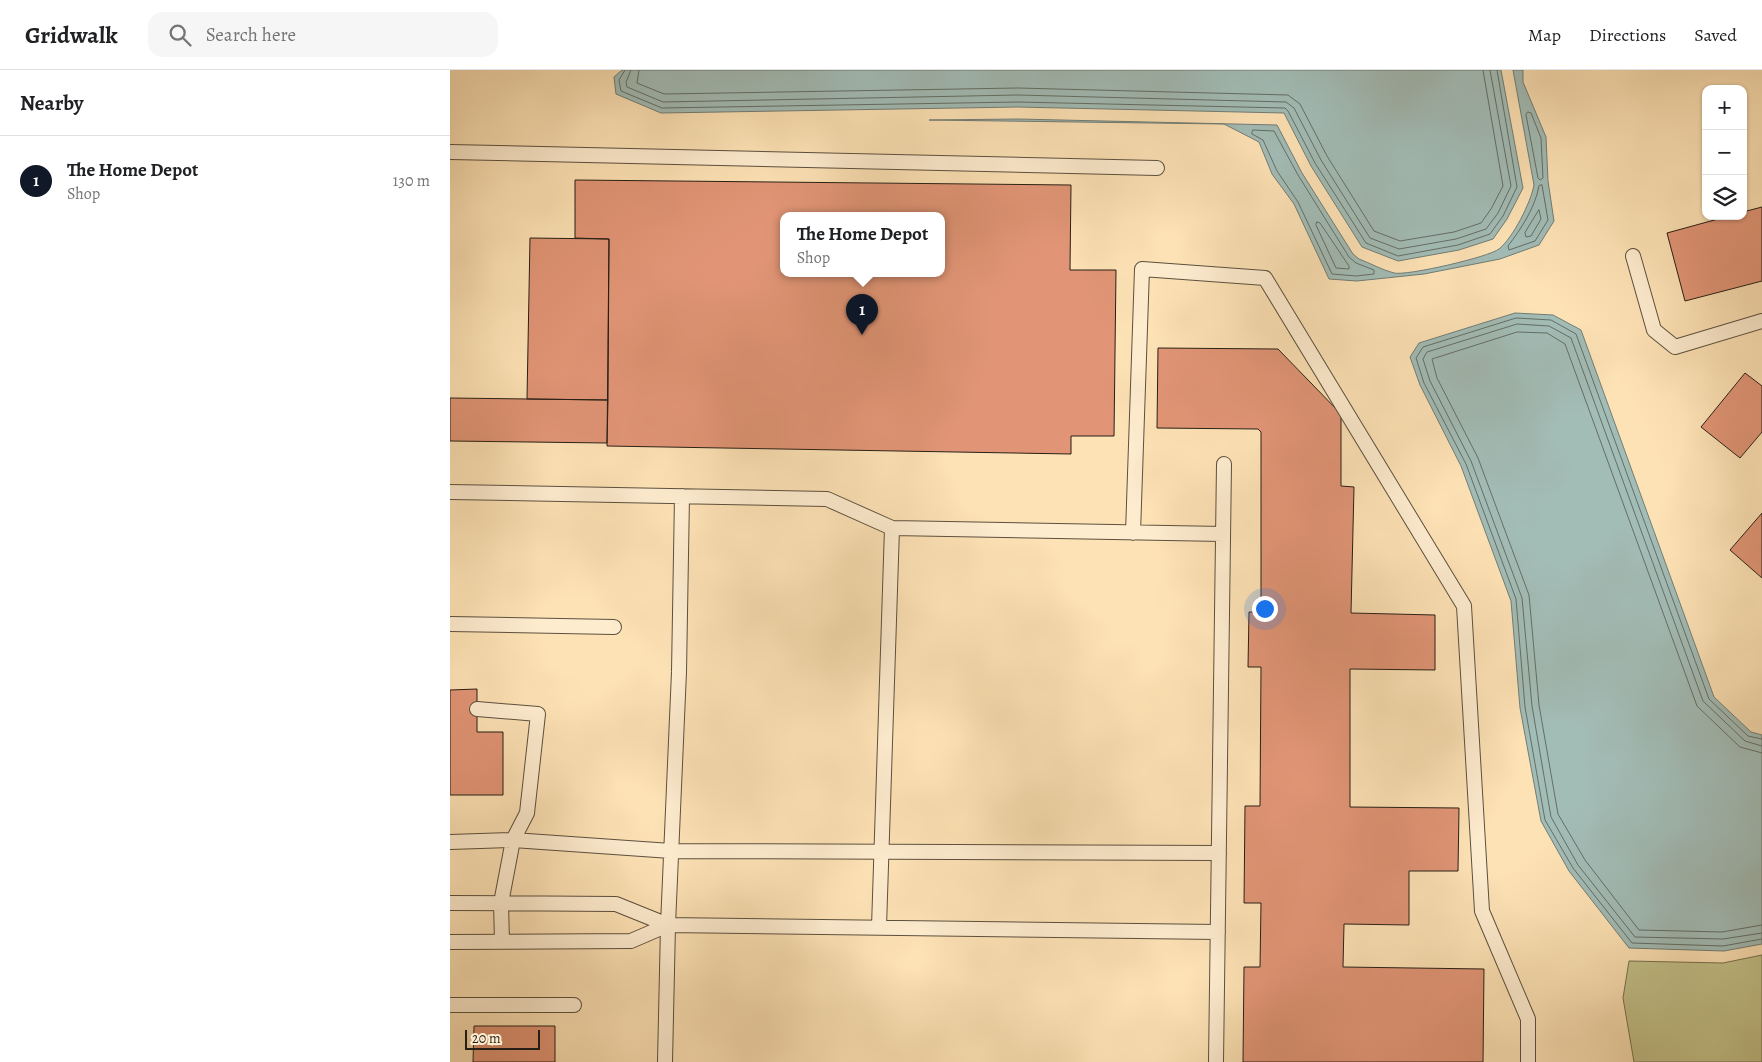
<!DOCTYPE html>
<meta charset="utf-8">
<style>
:root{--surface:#fff;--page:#f6f6f6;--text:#202124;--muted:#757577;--line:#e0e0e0;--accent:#111827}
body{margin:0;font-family:Alegreya,serif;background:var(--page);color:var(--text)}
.controls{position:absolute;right:15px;top:15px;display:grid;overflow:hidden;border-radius:10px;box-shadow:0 1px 4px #0004}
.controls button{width:45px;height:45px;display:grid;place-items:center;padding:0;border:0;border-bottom:1px solid var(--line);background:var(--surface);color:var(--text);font:25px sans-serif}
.scale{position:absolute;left:15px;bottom:12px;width:75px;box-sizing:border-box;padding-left:5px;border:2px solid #271f16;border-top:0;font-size:14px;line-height:18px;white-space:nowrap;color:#271f16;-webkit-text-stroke:4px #feeccf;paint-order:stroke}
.you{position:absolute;left:814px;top:538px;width:18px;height:18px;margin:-12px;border:4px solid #fff;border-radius:50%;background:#1a73e8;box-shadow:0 0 0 8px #1a73e833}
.badge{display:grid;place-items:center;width:32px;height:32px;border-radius:50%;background:var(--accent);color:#fff;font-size:16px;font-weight:700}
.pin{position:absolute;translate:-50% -41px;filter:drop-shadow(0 1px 2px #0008)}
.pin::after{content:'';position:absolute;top:26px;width:18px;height:15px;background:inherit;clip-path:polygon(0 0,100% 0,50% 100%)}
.popup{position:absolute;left:330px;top:142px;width:165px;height:65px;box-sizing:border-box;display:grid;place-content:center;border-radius:10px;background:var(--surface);filter:drop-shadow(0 1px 4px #0005);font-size:16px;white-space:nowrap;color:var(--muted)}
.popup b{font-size:19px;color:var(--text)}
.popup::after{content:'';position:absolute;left:50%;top:100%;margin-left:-10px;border:10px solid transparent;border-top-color:var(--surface)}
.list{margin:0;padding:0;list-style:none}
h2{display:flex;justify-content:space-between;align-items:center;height:65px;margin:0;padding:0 20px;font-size:21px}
h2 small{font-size:16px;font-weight:400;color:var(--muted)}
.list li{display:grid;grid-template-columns:32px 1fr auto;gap:15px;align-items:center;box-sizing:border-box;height:90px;padding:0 20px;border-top:1px solid var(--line)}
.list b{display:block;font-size:19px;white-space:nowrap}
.list p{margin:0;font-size:16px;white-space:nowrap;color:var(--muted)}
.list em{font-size:16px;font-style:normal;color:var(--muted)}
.icon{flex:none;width:28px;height:28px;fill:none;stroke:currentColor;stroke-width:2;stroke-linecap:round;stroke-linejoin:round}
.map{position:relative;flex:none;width:1312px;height:992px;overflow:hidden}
header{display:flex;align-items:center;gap:30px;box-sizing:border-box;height:70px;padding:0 25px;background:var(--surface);border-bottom:1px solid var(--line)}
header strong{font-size:24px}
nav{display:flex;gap:28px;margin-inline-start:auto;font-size:18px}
.search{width:350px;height:45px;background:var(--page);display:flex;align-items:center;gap:12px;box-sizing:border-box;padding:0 18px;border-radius:15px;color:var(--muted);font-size:19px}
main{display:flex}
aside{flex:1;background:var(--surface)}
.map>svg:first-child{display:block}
.green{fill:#c4c28a;stroke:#767050}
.water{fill:#a2bcb6;stroke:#717d76}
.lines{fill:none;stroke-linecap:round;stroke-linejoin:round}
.shore{stroke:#646e66;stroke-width:1}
.building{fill:#e19576;stroke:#271f16;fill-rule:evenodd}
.service-casing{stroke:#5c503e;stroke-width:16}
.service{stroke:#feeccf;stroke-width:14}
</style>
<header>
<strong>Gridwalk</strong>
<div class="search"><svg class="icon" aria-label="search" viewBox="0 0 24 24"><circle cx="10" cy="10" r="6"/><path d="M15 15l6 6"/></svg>Search here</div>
<nav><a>Map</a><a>Directions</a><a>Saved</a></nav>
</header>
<main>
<aside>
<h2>Nearby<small></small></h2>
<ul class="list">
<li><span class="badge">1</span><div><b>The Home Depot</b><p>Shop</p></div><em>130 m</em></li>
</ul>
</aside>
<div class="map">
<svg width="1312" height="992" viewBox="0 0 1312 992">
<rect width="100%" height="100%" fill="#fde2b5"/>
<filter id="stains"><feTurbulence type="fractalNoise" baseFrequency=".004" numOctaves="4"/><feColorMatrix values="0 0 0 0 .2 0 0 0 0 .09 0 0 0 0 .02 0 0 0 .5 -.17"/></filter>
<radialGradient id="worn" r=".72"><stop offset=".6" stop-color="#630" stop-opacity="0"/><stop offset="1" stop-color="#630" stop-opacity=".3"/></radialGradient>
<path class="green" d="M1312 885V992H1184L1173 928 1179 891 1273 893Z"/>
<path class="water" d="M172 0H1051L1073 118 1057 149 1043 169 1009 180 948 191 912 177 861 96 834 43 568 37 211 43 166 24 164 7Z
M1063 0H1073V12L1096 67 1098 111 1104 151 1089 175 1050 189 974 204 907 211 879 209 844 134 822 104 809 72 774 54 479 50 568 49 827 55 852 103 903 184 909 189C920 193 932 200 944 203 957 206 1039 187 1049 179 1063 168 1081 132 1084 115Z
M1065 243 1103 245 1131 260 1264 627 1301 662 1312 665V874L1274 881 1179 878 1119 801 1091 751 1070 638 1061 531 1011 396 970 315 960 287 969 273Z"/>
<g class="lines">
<path class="shore" d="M175 0 169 10 171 21 212 38 568 32 835 38 838 41 865 93 916 173 948 186 1008 175 1040 164 1053 146 1067 117 1047 0
M181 0 176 12 177 17 213 32 568 25 836 32 844 38 871 90 920 168 949 179 1006 169 1036 159 1048 143 1061 116 1040 0
M189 0 187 13 214 24 568 18 838 25 850 34 877 86 924 161 950 171 1004 162 1031 153 1041 139 1053 116 1033 0
M1078 42 1081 43 1091 68 1093 108 1090 110 1088 108 1076 45Z
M803 60 824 61 848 105 899 187 906 193 924 200V204L906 206 882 204 848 132 827 101 813 70 802 64Z
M1092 115 1098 150 1085 171 1059 180 1058 176C1071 159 1085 138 1089 116Z
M1089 140 1091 149 1081 166 1076 167 1075 163Z
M867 152 870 153 899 196V199L886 198 866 155Z
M1312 669 1298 666 1259 629 1126 264 1101 250 1066 248 973 277 966 288 974 313 1016 394 1066 529 1075 637 1095 750 1123 798 1182 873 1273 876 1312 869
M1312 676 1295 671 1253 631 1121 268 1099 256 1067 254 977 282 973 289 980 311 1021 391 1072 528 1082 636 1101 747 1128 795 1185 867 1273 869 1312 863
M1312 683 1290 677 1247 636 1115 274 1097 263 1067 262 982 289 987 308 1028 388 1079 525 1089 635 1108 744 1135 790 1189 860 1272 862 1312 855"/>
</g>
<path class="building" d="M125 110 621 115 620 200H666L664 366H621V384L157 376 159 169 125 168ZM333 146H491V204H333Z
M1312 137V211L1235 231 1217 163 1279 146H1293V142Z
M80 168 159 169 158 330 77 329Z
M708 278 828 279 891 344V416L904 417 901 543 985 545V600L900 599V737L1009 738 1008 801H959V855L894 854 893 897 1034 899 1033 992H793L794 897H810L811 833H794L795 736H810L811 597H798L799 542H811V362L808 359 707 358Z
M1295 303 1312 316V362L1290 388 1251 357Z
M0 328 158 330 157 373 0 371Z
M1312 443V508L1280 480Z
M27 619V662H53V725H0V620Z
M24 956H105V992H23Z"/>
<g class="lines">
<defs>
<path id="service" d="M0 82 707 98
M1183 186 1204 260 1225 277 1312 251
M0 422 377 429 442 458 773 464
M683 463 692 199 815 208 1014 536 1032 841 1078 949V992
M0 554 164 557
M0 772 63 770 77 743 88 644 27 639
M0 833 166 834 218 855 768 862
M429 857 442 458
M0 872 181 871 218 855
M52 872 51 833 63 770 221 781 769 783
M0 935H124
M215 992 218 855 229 602 232 426
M766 992 774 394"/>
</defs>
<use href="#service" class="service-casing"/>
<use href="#service" class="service"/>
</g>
<rect width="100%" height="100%" filter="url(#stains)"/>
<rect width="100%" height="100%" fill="url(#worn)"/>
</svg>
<div class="controls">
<button>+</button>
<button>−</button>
<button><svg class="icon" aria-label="layers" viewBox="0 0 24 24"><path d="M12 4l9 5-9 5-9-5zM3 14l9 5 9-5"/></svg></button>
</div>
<div class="scale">20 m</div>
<div class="you"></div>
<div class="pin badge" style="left:412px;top:265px">1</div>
<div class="popup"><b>The Home Depot</b>Shop</div>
</div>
</main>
